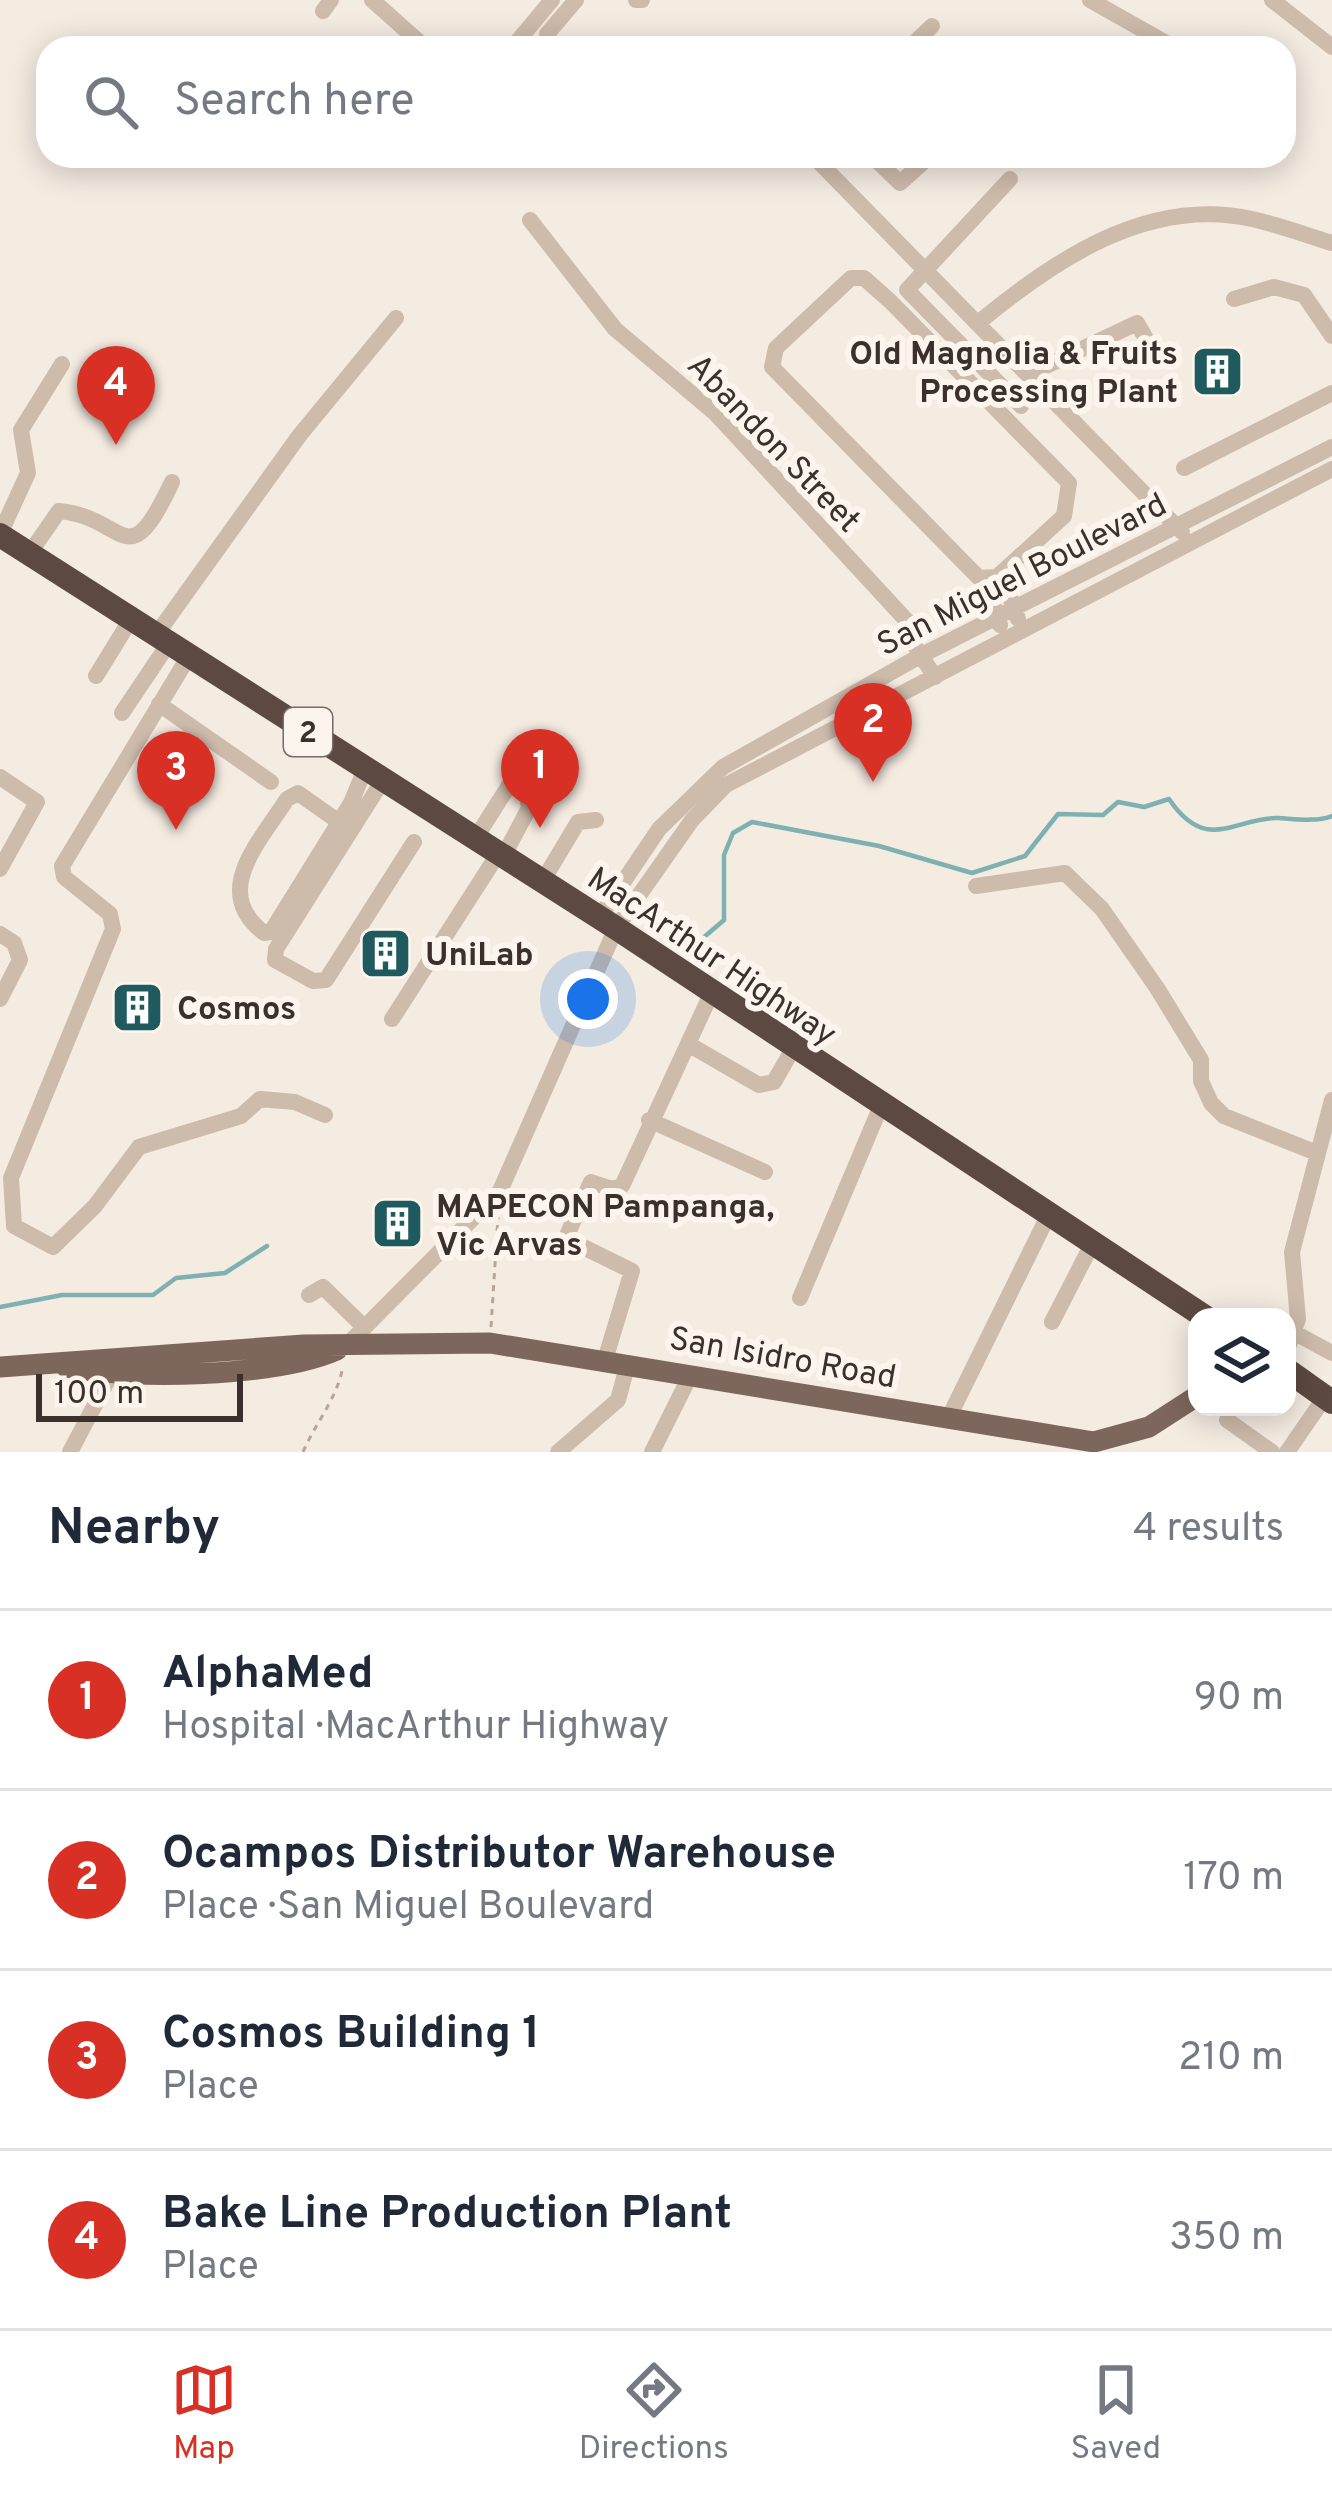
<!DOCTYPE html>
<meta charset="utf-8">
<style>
:root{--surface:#fff;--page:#f6f6f7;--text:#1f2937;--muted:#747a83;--line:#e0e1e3;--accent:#d93025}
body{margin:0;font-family:Overpass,sans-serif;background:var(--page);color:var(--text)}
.controls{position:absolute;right:36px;bottom:36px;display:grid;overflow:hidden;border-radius:24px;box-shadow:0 6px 30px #0003}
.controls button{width:108px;height:108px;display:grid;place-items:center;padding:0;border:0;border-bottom:3px solid var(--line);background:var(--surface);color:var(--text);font:60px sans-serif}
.scale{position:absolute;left:36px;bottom:30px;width:207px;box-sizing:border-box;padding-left:12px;border:6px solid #3b302b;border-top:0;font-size:33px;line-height:42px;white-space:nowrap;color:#3b302b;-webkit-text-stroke:9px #fbf5ee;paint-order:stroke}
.you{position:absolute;left:588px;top:999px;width:42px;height:42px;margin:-30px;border:9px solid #fff;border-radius:50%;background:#1a73e8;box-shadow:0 0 0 18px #1a73e833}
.badge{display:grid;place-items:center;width:78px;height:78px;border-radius:50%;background:var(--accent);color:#fff;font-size:39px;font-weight:700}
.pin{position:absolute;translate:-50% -99px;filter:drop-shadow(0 3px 6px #0008)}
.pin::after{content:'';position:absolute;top:63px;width:42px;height:36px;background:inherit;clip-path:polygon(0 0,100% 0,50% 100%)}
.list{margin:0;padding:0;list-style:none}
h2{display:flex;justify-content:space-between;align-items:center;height:156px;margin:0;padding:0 48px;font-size:51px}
h2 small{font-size:39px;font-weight:400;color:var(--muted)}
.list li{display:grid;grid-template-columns:78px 1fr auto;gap:36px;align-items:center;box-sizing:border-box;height:180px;padding:0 48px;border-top:3px solid var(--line)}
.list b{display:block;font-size:45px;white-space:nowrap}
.list p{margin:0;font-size:39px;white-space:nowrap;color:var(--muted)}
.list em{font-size:39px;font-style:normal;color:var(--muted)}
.icon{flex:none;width:66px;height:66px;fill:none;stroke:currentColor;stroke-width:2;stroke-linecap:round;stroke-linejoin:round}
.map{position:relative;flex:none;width:1332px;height:1452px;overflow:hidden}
.search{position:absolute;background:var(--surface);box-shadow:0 6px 30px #0003;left:36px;right:36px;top:36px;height:132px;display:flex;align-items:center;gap:30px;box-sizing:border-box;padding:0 42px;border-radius:36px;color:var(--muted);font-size:45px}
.sheet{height:876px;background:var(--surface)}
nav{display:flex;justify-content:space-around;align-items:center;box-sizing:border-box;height:168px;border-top:3px solid var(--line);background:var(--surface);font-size:33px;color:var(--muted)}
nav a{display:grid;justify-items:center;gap:6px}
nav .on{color:var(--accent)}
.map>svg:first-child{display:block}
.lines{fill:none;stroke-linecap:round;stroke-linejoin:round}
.stream{stroke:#7fb0b2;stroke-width:4.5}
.path{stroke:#b9a596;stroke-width:3;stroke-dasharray:6 6;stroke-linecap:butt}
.minor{stroke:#cdbbac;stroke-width:16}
.major{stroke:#7d675c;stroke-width:21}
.highway{stroke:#5c4a42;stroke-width:24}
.labels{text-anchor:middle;stroke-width:12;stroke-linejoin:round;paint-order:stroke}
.shield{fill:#fbf5ee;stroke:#756b66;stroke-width:3}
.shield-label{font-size:30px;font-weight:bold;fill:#3b302b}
.poi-label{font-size:33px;font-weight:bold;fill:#3b302b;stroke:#fbf5ee;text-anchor:start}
.street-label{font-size:33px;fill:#3b302b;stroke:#fbf5ee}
</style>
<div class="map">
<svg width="1332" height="1452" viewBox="0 0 1332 1452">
<rect width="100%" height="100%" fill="#f4ebe1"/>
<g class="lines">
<path class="stream" d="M696 944 724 920V855L733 833 752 822 879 846 972 873 1025 856 1058 814 1103 815 1118 802 1144 807 1169 799C1207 855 1235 817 1278 818 1296 819 1316 822 1332 816
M0 1307 62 1295H153L176 1278 225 1273 267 1246"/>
<path class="path" d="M491 1327 498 1217
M303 1452C316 1422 338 1397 343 1366"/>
<path class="minor" d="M372 0 426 48
M636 0H642
M1090 0 1175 48
M1272 0 1332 47
M323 11 331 0
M547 34 576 0
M512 48 552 0
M909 48 932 26
M813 156 1182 532
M872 156 900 183 930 156
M1010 179 907 290 1021 406
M530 220 615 329 716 414 907 621 913 643 935 677
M851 278H864L891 302 1069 483 1064 516 997 577 979 578 772 367 776 348Z
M1234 299 1274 287 1304 295 1332 336
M978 323C1054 260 1148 196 1252 219 1279 225 1306 235 1332 243
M1029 374 1137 323 1153 351
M1184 468 1332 393
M0 534 28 473 21 430 62 364
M29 554 59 511C127 517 126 580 172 482
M1001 573 1018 619
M985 581 1000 625
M156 635 299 436 396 318
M189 656 62 866 64 877 110 914 113 929 11 1178 14 1226 53 1247 95 1206 139 1147 241 1116 260 1099 295 1102 325 1115
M96 676 131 619
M159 704 271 782
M122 713 169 643
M0 777 37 802 0 869
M383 780 276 949 275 960 313 981 326 980 414 842
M339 822 298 793 287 799C260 842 210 891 264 933L271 932 351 803 365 769
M475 839 534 746
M503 857 529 808 527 796 534 784
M542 882 578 822 596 820
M976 886 1065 873 1102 909 1157 988 1201 1060V1081L1211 1103 1224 1116 1317 1153
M599 918 659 829 723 767 920 656 1332 447
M0 934 14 943 20 960 0 999
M392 1019 498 854
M688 1044 759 1085 774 1082 794 1047
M649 1120 765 1172
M309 1295 323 1287 362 1325
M800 1298 880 1108
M1052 1322 1092 1244
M1295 1333 1332 1353
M346 1346 500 1191 616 928 692 820 726 785 1332 469
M1287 1350 1298 1319 1292 1252 1332 1100
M605 1360 632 1271 569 1240 568 1233 591 1182 612 1189 622 1186 712 992
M949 1417 1048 1216
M1227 1420 1272 1452
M70 1452 117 1363
M558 1452 618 1400 628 1363
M652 1452 691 1374
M1287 1452 1325 1397"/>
<path class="major" d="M0 1367 304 1345 490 1343 1094 1442 1149 1427 1197 1396
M66 1367C132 1380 276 1377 337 1350"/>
<path class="highway" d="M0 535 616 928 1205 1317
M1287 1370 1332 1402"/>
</g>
<defs>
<symbol id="building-square" viewBox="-11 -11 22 22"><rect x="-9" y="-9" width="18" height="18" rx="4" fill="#1f5a5e" stroke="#fbf5ee"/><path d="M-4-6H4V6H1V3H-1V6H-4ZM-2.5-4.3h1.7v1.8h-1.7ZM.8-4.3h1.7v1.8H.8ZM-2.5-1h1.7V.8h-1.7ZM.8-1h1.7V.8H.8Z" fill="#fff"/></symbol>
</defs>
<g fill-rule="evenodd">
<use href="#building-square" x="1188" y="342" width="59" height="59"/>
<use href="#building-square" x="356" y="924" width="59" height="59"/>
<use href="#building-square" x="108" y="978" width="59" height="59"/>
<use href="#building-square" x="368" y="1194" width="59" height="59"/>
</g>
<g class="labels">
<rect class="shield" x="284" y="708" width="48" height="48" rx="9"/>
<g class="shield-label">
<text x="308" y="742">2</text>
</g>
<g class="poi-label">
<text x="1178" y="364" text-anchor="end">Old Magnolia &amp; Fruits<tspan x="1178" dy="38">Processing Plant</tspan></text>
<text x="425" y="965">UniLab</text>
<text x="177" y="1019">Cosmos</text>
<text x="436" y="1217">MAPECON Pampanga,<tspan x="436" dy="38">Vic Arvas</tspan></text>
</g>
<g class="street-label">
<text transform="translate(775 442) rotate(46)" y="12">Abandon Street</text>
<text transform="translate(1021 573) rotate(-27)" y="12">San Miguel Boulevard</text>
<text transform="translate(713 955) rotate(34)" y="12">MacArthur Highway</text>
<text transform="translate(783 1356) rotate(10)" y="12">San Isidro Road</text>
</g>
</g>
</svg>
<div class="controls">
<button><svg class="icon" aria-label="layers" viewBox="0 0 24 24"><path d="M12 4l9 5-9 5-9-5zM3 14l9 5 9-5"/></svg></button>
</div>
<div class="scale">100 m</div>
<div class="you"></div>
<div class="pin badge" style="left:540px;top:828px">1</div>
<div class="pin badge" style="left:873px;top:782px">2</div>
<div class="pin badge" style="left:176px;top:830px">3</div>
<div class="pin badge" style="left:116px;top:445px">4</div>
<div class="search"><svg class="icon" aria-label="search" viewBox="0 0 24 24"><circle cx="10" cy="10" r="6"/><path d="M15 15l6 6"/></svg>Search here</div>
</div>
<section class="sheet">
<h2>Nearby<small>4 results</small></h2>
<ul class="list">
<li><span class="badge">1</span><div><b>AlphaMed</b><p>Hospital · MacArthur Highway</p></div><em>90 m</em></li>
<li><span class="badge">2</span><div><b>Ocampos Distributor Warehouse</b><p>Place · San Miguel Boulevard</p></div><em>170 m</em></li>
<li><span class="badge">3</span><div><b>Cosmos Building 1</b><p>Place</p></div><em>210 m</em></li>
<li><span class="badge">4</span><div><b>Bake Line Production Plant</b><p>Place</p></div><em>350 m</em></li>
</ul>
</section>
<nav>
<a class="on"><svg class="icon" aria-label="map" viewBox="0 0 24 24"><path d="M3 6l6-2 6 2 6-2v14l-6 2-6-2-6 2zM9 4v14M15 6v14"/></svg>Map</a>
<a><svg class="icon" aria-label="directions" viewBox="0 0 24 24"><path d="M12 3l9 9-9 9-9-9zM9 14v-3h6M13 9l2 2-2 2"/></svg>Directions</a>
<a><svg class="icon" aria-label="saved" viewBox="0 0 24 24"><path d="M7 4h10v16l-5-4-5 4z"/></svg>Saved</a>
</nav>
